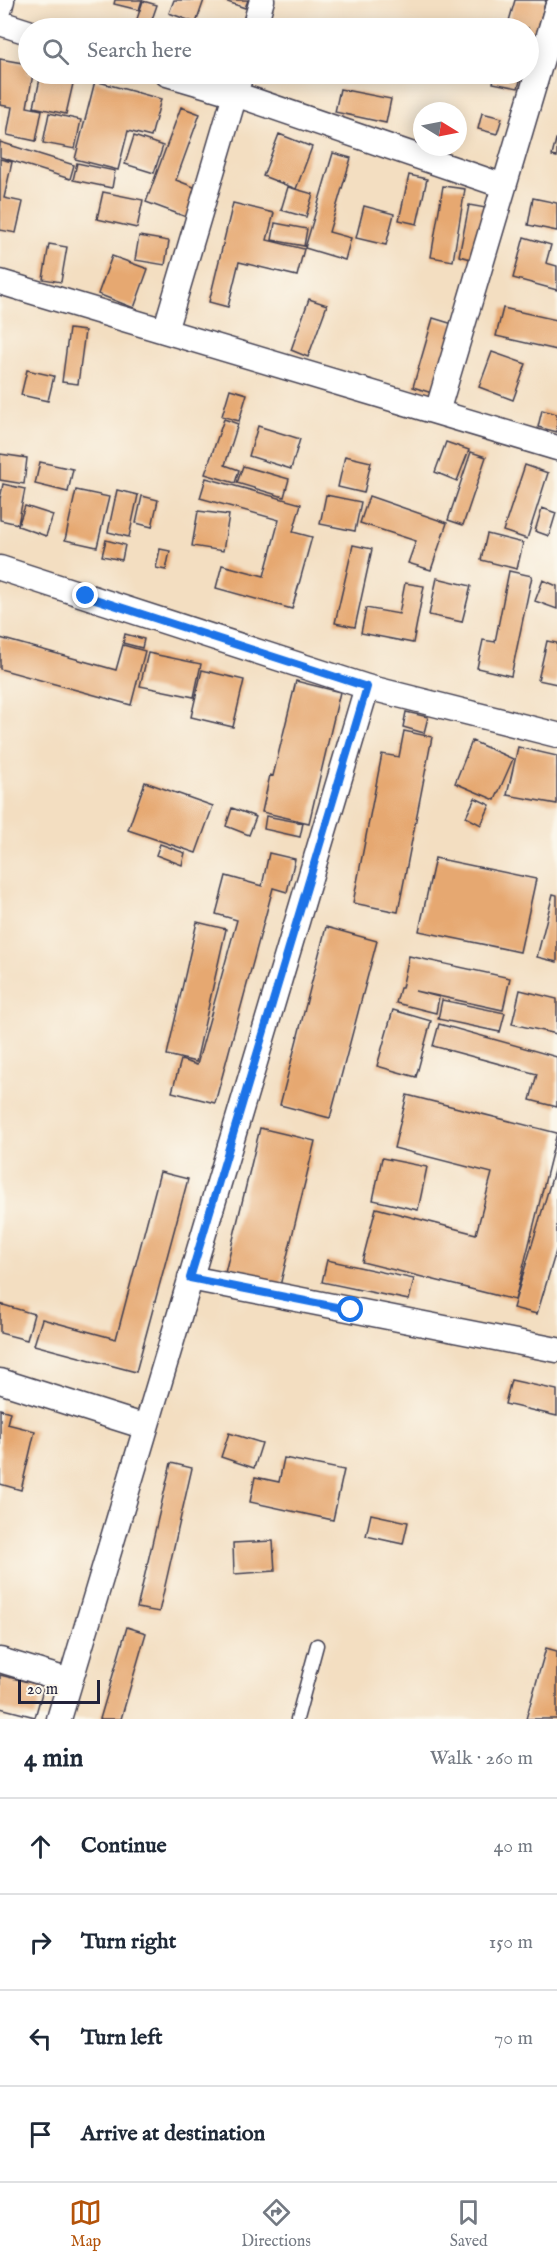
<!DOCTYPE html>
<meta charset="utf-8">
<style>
:root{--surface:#fff;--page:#f2f2f3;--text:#1f2937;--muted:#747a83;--line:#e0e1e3;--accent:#b45309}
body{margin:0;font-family:"IM FELL English",serif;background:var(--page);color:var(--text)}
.compass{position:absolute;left:413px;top:102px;width:54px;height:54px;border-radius:50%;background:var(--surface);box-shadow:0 3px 15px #0003;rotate:100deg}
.scale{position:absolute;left:18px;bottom:15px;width:82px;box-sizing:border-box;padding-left:6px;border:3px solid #22223b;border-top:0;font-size:16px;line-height:21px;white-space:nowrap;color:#22223b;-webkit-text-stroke:4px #fbf7ec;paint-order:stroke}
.stop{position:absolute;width:18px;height:18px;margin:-14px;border:4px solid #1a73e8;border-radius:50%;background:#fff}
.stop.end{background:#1a73e8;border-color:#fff;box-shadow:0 2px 6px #0008}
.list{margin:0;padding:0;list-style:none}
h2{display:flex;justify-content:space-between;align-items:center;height:78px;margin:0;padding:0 24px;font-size:26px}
h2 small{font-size:20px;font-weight:400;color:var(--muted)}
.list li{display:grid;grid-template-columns:39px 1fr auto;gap:18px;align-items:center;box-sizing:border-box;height:96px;padding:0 24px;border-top:2px solid var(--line)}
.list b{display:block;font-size:22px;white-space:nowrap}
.list em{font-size:20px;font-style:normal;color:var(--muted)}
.icon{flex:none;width:33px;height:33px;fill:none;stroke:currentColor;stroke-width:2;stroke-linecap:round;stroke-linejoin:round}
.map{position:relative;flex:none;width:557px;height:1719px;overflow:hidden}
.search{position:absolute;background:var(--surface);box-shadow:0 3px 15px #0003;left:18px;right:18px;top:18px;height:66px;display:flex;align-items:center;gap:15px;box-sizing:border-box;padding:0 21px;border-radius:33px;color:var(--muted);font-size:22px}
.sheet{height:462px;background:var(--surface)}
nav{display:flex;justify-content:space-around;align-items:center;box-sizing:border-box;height:84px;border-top:2px solid var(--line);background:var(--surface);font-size:16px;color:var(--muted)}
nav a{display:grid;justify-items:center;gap:3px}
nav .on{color:var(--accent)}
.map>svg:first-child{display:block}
.building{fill:#e6a871}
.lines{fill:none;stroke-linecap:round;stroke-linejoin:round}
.lane-casing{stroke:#413e4f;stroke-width:15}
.street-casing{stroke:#413e4f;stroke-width:27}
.lane{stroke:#fff;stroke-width:12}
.street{stroke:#fff;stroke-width:24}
.route{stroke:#1a73e8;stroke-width:8}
</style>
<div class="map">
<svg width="557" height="1719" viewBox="0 0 557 1719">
<rect width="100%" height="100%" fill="#fbf7ec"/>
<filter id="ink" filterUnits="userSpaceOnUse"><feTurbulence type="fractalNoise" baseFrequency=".0167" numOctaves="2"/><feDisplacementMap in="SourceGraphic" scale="12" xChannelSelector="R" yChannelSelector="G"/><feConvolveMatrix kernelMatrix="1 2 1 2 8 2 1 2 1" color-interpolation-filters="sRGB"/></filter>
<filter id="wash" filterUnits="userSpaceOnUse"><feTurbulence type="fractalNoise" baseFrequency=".008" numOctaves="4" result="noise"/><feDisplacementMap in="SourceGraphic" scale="24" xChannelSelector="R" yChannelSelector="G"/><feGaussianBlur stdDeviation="1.35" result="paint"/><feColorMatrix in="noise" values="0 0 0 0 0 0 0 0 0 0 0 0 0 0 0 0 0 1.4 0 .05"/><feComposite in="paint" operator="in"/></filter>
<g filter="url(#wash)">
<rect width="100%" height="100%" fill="#f3dec1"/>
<g id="blocks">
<path class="building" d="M115 0H142L139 10 114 4Z
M174 0H204L196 23 169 13Z
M222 0H248L245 8Z
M515 0H546L534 42 528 41V28H507Z
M143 1 157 5 149 28H134Z
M163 24 180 27V28H163Z
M0 59 28 64V74H33L27 107 42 110 36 141 7 135 12 107 0 105Z
M41 74 75 75 66 114 34 107Z
M209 74H226L225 79Z
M495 74H522L518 88 493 83Z
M95 81 161 99 151 137 128 131 118 170 75 159Z
M340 89 391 99 386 123 335 112Z
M181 107 200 114 176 180 199 189 189 218 146 202Z
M49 113 81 120 75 149 43 143Z
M482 113 502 118 497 134 478 129Z
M279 134 312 147 296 189 263 176Z
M134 136 163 146 154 173 125 164Z
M556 139H557V157L552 156Z
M0 142 74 165 70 179 0 157Z
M333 153 351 158 329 232 351 238 345 260 305 248Z
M0 159 12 162 4 198 23 202 16 233 0 230Z
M77 163 115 171 112 188 73 180Z
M409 175 427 179 417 224 399 220Z
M443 186 465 189 453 261 431 257Z
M288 187 313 194 306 217 281 210Z
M103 192 143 200 137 228 97 219Z
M533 198 557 203V231L528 225Z
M233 203 274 213 267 240 304 249 297 276 239 262 228 307 209 302Z
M469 205 486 208 475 260 459 256Z
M364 206 394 214 386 245 356 238Z
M275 223 307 229 304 246 272 240Z
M139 236 169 241 165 265 135 260Z
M524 237 551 245 546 263 557 266V290L513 278Z
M49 244 67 247 61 282 43 279Z
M112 256 148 269 134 308 98 294Z
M309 299 327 305 308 357 291 350Z
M503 308 557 320V350L496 336Z
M433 318 456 325 435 394 413 387Z
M69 329 85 331 78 384 62 382Z
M492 352 526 364 513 400 479 387Z
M27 370 54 376 48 401 21 395Z
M230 389 247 394 239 421 222 416Z
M542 410 557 414V432L538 427Z
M224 419 238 424 225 465 239 470 235 483 205 474Z
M258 426 300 439 291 469 249 456Z
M446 442 469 450 457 481 435 472Z
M471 452 486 457 463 525 448 520Z
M0 454 27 458 24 484 0 480Z
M345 456 371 462 364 493 338 487Z
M40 462 73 469 68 492 35 484Z
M525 465 548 473 527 539 503 531Z
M243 466 289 479 284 497 237 483Z
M206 478 301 504 293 532 312 537 292 609 216 588 222 565 264 576 279 520 200 498Z
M3 484 25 489 18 524 0 520V499Z
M76 490 109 497 97 547 65 540Z
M117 490 138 495 129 537 108 532Z
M326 495 361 502 355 531 320 524Z
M142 496 158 500 152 527 136 523Z
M369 496 447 523 431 570 408 563 416 541 360 523Z
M25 506 53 515 46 536 18 526Z
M542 508 556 513 549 536 535 531Z
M198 511 229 515 223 551 192 546Z
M487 534 523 543 517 569 481 560Z
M106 540 125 545 122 560 102 556Z
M353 545 372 549 355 627 335 623Z
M160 549 170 551 166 570 156 568Z
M509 571 532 576 511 676 477 668 483 640 495 642Z
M437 578 471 586 462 622 429 615Z
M543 580 557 586V609L535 601Z
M405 583 424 586 413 643 361 633 366 608 399 614Z
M125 634 144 639 142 648 123 643Z
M0 638 116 670 123 645 145 651 131 705 0 669Z
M547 641 557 643V684L538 680Z
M148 653 201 664 194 697 140 686Z
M202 670 244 680 233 727 191 717Z
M296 681 340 692 309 823 262 812 270 775 273 776Z
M406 712 428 717 424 733 403 727Z
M404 731 432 737 398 912 353 903 382 754 399 757Z
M472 741 513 759 495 800 455 783Z
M518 747 557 756V804L507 795Z
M145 782 213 806 196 853 128 830Z
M475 798 490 805 481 825 466 817Z
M232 808 256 817 249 835 226 826Z
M266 816 303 823 300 837 264 829Z
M160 844 185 853 182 865 156 855Z
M269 853 295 859 287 892 273 888 215 1103 172 1092 181 1060 197 1065 237 920 216 914 226 876 262 886Z
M435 858 536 879 520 952 419 931Z
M553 894 557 895V962L537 957Z
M197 922 226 929 196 1062 167 1055Z
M326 927 377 941 330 1118 280 1105Z
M409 956 510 978 503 1010 415 991 439 997 436 1013 396 1003 400 988H402Z
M520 990 557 999V1034L512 1024Z
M442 1000 505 1013 500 1032 438 1019Z
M393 1010 431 1021 416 1077 377 1066Z
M439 1024 557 1057V1107L530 1100 537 1074 433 1046Z
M407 1095 557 1133 515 1300 362 1262 376 1208 476 1234 492 1173 394 1148Z
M260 1128 315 1141 279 1290 224 1277Z
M382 1158 427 1167 418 1210 373 1200Z
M557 1161V1248L537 1314 513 1308Z
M160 1172 188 1179 136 1372 34 1345 42 1319 116 1339Z
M327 1260 414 1279 409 1300 322 1282Z
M0 1304 34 1314 27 1340 0 1333Z
M511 1380 557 1390V1416L505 1404Z
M0 1409 10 1412 7 1424 35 1431 21 1490 0 1484Z
M229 1433 262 1443 254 1468 221 1457Z
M284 1458 344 1470 333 1520 250 1502 255 1477 279 1482Z
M171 1463 192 1468 159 1612 137 1608Z
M371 1514 408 1522 403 1544 366 1536Z
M273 1541 275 1571 234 1574 233 1543Z
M127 1627 146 1633 121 1719H100Z
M546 1648 557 1651V1719H526Z
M0 1675 44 1686 35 1717 0 1708Z"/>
</g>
</g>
<g filter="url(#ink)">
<use href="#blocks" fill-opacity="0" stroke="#413e4f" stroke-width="1.5"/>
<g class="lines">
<defs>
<path id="lane" d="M297 1719 317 1645"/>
<path id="street" d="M0 8 2 0
M0 23 28 32
M254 28 262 0
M167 74 235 94 504 186
M0 282 557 448
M165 331 241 74
M437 412 557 8
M0 568 367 687 557 735
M190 1278 557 1350
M0 1381 146 1427
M0 1660 70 1681
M59 1719 367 687"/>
</defs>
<use href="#lane" class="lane-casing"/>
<use href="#street" class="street-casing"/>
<use href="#lane" class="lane"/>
<use href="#street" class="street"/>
</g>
</g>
<g class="lines" filter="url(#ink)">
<path class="route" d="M86 596 367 687 190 1278 351 1310"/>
</g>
</svg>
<svg class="compass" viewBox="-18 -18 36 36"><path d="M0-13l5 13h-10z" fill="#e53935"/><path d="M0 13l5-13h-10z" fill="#747a83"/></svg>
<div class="scale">20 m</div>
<div class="stop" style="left:351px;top:1310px"></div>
<div class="stop end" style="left:86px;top:596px"></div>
<div class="search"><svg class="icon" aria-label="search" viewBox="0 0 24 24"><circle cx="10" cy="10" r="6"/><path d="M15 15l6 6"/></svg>Search here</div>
</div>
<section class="sheet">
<h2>4 min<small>Walk · 260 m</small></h2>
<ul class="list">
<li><svg class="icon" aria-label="ahead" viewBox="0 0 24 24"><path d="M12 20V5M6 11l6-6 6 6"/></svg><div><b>Continue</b></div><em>40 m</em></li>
<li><svg class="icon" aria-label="right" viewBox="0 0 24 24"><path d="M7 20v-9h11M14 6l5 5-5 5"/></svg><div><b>Turn right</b></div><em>150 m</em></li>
<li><svg class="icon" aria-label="left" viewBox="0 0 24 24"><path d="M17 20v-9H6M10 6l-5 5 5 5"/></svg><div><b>Turn left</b></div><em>70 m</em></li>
<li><svg class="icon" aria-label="arrive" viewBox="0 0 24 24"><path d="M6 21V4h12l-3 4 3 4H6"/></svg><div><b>Arrive at destination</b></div></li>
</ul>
</section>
<nav>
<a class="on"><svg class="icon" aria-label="map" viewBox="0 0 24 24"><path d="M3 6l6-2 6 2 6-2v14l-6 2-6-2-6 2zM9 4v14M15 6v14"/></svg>Map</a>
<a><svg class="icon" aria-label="directions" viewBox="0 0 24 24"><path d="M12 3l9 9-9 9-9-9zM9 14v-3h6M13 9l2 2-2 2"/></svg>Directions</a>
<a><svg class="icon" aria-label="saved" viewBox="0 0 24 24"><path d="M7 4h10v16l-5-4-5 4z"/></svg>Saved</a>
</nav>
